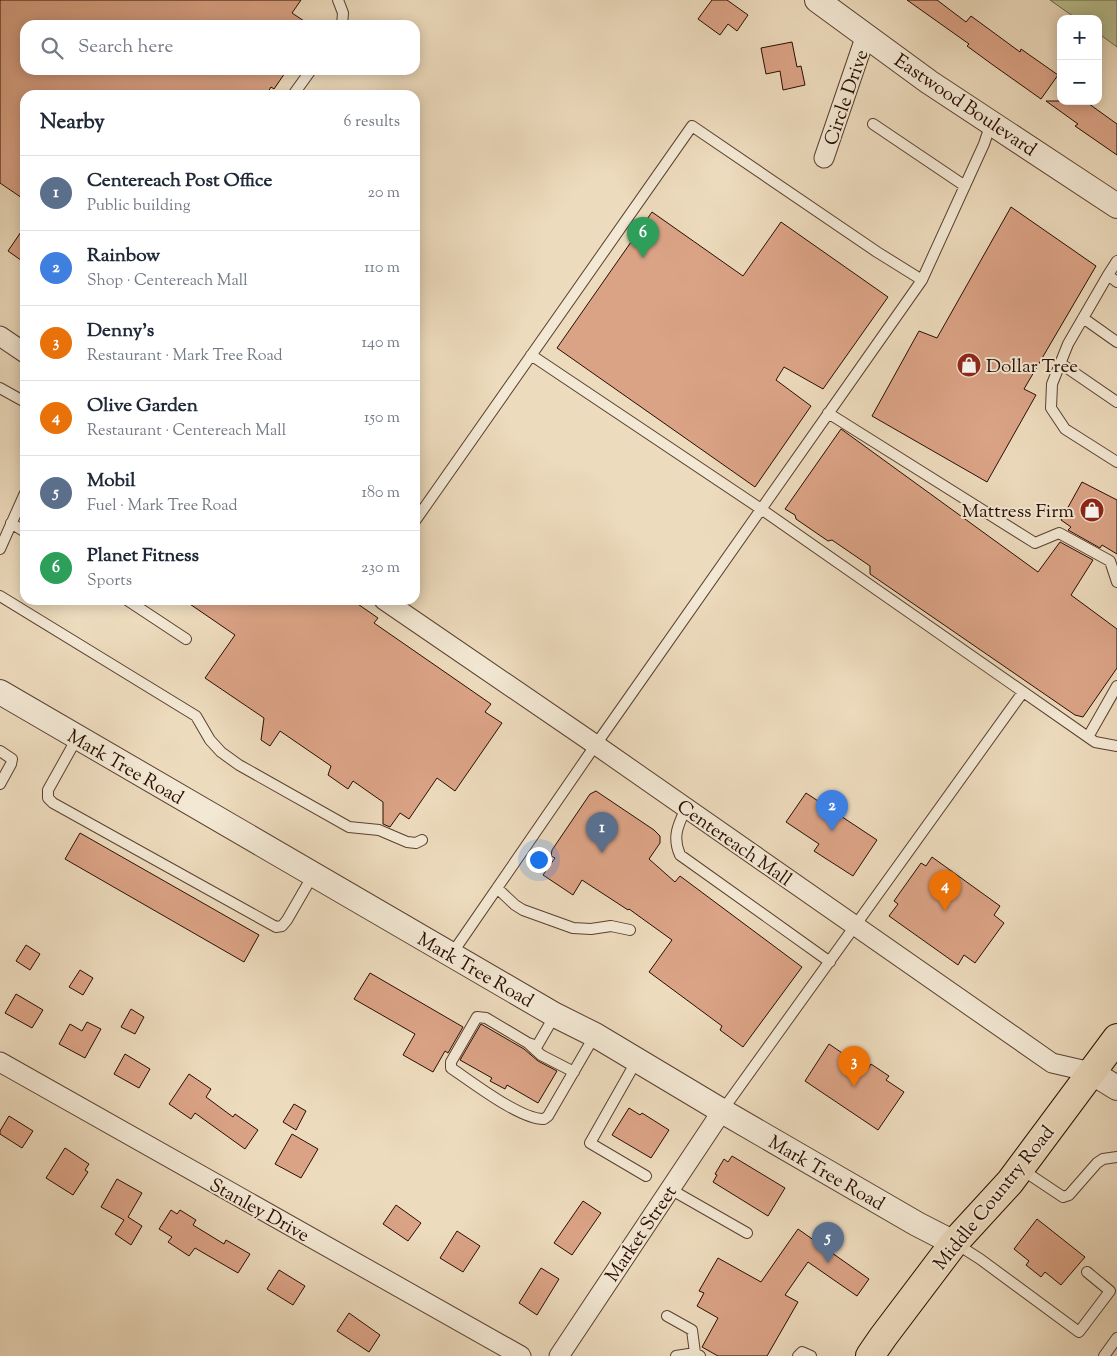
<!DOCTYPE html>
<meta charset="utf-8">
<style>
:root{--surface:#fff;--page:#f2f2f3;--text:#1f2937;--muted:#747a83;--line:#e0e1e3;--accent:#8f2418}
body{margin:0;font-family:"Sorts Mill Goudy",serif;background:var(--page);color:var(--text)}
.controls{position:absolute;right:15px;top:15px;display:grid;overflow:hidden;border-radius:10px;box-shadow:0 2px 12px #0003}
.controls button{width:45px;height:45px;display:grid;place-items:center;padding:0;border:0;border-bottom:1px solid var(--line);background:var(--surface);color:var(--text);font:25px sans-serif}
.you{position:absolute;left:538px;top:859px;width:18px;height:18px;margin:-12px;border:4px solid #fff;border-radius:50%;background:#1a73e8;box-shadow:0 0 0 8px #1a73e833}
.badge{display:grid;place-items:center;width:32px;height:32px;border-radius:50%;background:var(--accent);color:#fff;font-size:16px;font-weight:700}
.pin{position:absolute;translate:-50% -41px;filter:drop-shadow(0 1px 2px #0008)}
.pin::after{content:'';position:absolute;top:26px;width:18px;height:15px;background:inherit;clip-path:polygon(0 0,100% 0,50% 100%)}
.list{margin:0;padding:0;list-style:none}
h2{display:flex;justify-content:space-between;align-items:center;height:65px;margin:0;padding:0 20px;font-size:21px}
h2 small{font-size:16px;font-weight:400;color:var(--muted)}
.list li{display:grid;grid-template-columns:32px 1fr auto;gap:15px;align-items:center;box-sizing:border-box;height:75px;padding:0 20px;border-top:1px solid var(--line)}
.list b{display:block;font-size:19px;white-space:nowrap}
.list p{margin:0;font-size:16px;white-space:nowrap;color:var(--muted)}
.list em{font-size:16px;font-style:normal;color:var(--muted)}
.icon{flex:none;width:28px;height:28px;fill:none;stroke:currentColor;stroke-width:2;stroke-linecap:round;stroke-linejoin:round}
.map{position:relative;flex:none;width:1117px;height:1356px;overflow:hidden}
.search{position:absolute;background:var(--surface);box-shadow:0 2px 12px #0003;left:20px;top:20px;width:400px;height:55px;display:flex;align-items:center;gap:12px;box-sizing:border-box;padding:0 18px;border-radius:15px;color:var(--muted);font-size:19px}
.panel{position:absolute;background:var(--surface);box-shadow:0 2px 12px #0003;left:20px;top:90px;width:400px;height:515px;border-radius:15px}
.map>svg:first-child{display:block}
.green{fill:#b9c090;stroke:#716648}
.building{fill:#dba386;stroke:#290d01}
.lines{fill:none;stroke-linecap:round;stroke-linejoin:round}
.service-casing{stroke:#5a4030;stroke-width:12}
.minor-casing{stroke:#5a4030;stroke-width:21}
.tertiary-casing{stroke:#5a4030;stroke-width:26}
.primary-casing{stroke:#290d01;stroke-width:30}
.service{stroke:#f3e8d4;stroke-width:10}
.minor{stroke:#f3e8d4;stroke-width:19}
.tertiary{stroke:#f3e8d4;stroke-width:24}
.primary{stroke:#eddbbd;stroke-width:28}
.labels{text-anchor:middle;stroke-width:4;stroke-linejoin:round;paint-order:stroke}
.street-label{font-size:19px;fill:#290d01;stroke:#f3e8d4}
.poi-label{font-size:19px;fill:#290d01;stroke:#f3e8d4;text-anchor:start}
</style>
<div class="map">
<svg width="1117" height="1356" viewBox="0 0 1117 1356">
<rect width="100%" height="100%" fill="#eddbbd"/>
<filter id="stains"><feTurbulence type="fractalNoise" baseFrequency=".004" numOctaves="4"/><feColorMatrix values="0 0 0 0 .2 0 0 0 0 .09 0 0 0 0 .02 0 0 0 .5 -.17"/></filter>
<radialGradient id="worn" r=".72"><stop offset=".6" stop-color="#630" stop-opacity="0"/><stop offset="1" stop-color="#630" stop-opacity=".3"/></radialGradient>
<path class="green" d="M1050 0H1117V47L1098 33V19H1077Z"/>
<path class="building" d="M0 0H301L292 13 310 25H25V70H287L274 89 271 87 266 95H25V200L0 183Z
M712 0H727L748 15 737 31 728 24 720 35 698 19Z
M907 0H937L966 22 971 16 1020 52 1021 49 1058 75 1041 99 993 65 967 46 969 44Z
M792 42 797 67 801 66 805 85 783 90 780 71 766 74 761 48Z
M1046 101H1085L1117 124V155L1075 126 1078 124Z
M1011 207 1096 266 1024 389 1036 395 987 482 872 416 919 331 937 338Z
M652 212 743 276 781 222 888 297 823 389 784 367 776 380 811 406 755 487 557 348Z
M25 226V263L8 251Z
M841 429 1038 572 1060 542 1093 560 1071 595 1117 629V668L1083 717 1075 715 870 574V566L832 540 828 541 796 519 795 515 785 509Z
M1082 482 1117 500V554L1102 545 1100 548 1068 530 1071 527 1061 520Z
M184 600H352L378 618 374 623 491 704 485 712 502 723 455 791 437 778 409 819 400 813 390 827 383 824V802L353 781 348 789 328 775 331 766 280 731 270 746 261 740 264 718 205 678 235 635Z
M596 791 654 830 660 836V843L649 859 675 882 680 876 802 967 743 1047 720 1030 722 1026 649 972 672 940 629 909 628 910 582 880 573 895 543 875 555 858 551 856 552 850 590 794Z
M806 793 877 840 853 876 814 851 819 844 786 822Z
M80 833 259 935 244 962 65 859Z
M932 857 1000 906 994 915 1004 923 975 963 964 955 958 965 889 916 898 904 894 901 921 863 926 866Z
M26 945 40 954 30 970 16 961Z
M80 970 93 978 83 995 69 987Z
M370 973 463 1027 448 1053 445 1051 433 1072 403 1055 415 1034 354 999Z
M16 994 43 1010 32 1028 5 1013Z
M131 1009 144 1017 135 1034 121 1027Z
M87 1022 101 1029 85 1058 59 1044 70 1024 82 1031Z
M481 1024 524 1049 538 1061 557 1071 538 1103 507 1085 505 1089 490 1081 492 1078 460 1060Z
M829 1044 867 1070 871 1064 889 1076 886 1080 904 1092 878 1130 805 1081Z
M125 1054 150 1069 139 1088 114 1074Z
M189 1074 211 1089 206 1097 233 1117 235 1114 258 1130 245 1149 195 1113 191 1119 169 1104Z
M294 1104 306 1111 296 1130 283 1122Z
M629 1108 640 1115 642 1113 669 1130 651 1158 612 1135Z
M9 1116 33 1131 22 1148 0 1134V1131Z
M292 1134 318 1149 301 1178 275 1164Z
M65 1148 89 1164 85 1170 88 1172 73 1195 46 1178Z
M732 1156 785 1188 768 1216 713 1182 717 1175 715 1174 724 1159 728 1162Z
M117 1179 142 1193 128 1217 142 1226 131 1245 115 1234 124 1220 101 1207Z
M583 1201 601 1213 572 1255 554 1243Z
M396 1205 421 1223 408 1241 383 1224Z
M171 1210 177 1214 180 1210 196 1220 193 1225 224 1244 226 1240 250 1254 238 1273 195 1248 189 1256 168 1242 172 1237 159 1229Z
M1037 1219 1085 1257 1061 1285 1045 1272 1041 1277 1026 1265 1029 1261 1014 1249Z
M798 1229 869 1279 857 1296 808 1262 785 1295 798 1302 767 1356H718L702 1347 718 1318 697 1306 704 1293 699 1291 718 1258 761 1282Z
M457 1231 480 1246 463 1272 440 1258Z
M541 1268 559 1279 537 1315 519 1303Z
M279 1270 305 1286 293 1305 267 1289Z
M349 1313 380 1335 369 1352 337 1331Z"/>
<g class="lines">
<defs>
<path id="service" d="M338 0 343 13 342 25
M293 95 311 70
M873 124 965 186
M1117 261 1108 275 1117 282
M1108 275 1068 344 1052 384 1051 408 1065 429 1117 462
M1083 318 1117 342
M531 355 761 509 1095 742 1117 746
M1060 363 1117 402
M0 388 25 402
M828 413 1035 543 1059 533 1110 561 1117 582
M415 521 692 126 877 252 922 280
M11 523 25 532
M0 549 25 493
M0 596 196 716 210 740 221 752 239 765 349 827 379 830 407 842 416 843 422 840
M127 600 186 639
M1088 737 1117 686
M77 738 48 790V798L53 803 276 927 282 926 287 920 313 875
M0 751 12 759 11 764 0 784
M686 808C678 825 672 837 680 855L830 962
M497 888 515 905 523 910 573 928 591 929 611 926 630 930
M451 955 590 753 922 280 984 144 991 123
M555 1015 537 1046 528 1043 541 1055 574 1072
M528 1043 486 1018 477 1017 451 1062V1068C472 1082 521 1120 544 1119L548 1116 595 1035
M637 1060 590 1143 646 1176
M722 1111 1023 692
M1021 1169 1063 1197 1069 1195 1097 1163 1103 1159 1117 1157
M670 1189 747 1233
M955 1243 980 1259 1079 1332 1110 1291 1087 1272
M667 1316 692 1330 695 1353 700 1356
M676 1356 695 1353
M798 1356 802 1352 811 1356
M1104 1356 1117 1338"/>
<path id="minor" d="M824 158 866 35
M0 336 25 353
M384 600 596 745 1052 1063 1091 1072
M0 1062 521 1356
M559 1356 722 1111"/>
<path id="tertiary" d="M817 0 929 82 1117 206
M0 692 555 1015 595 1035 722 1111 917 1224 954 1243
M1091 1072 1117 1088"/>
<path id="primary" d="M870 1356 883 1337 954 1243 1010 1182 1117 1038"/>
</defs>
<use href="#service" class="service-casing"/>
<use href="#minor" class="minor-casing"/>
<use href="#tertiary" class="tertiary-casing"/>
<use href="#primary" class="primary-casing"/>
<use href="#service" class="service"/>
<use href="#minor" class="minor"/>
<use href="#tertiary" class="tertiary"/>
<use href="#primary" class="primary"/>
</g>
<defs>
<symbol id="shop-disc" viewBox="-11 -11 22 22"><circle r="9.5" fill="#8f2418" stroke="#f3e8d4"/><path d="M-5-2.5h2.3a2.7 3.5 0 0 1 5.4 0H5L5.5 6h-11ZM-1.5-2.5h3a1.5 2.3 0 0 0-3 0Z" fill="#fff"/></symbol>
</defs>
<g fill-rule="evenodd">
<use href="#shop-disc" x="955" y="351" width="28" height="28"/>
<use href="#shop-disc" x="1078" y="496" width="28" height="28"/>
</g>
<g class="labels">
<g class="street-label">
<text transform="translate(845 97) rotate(-71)" y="7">Circle Drive</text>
<text transform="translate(966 104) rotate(34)" y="7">Eastwood Boulevard</text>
<text transform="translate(126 766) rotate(30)" y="7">Mark Tree Road</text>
<text transform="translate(735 842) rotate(35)" y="7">Centereach Mall</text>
<text transform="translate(476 969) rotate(30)" y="7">Mark Tree Road</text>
<text transform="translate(827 1172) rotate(30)" y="7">Mark Tree Road</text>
<text transform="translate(993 1197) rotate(-51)" y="7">Middle Country Road</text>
<text transform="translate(260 1209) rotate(29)" y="7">Stanley Drive</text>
<text transform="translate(640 1233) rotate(-56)" y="7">Market Street</text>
</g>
<g class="poi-label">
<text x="986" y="372">Dollar Tree</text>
<text x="1074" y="517" text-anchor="end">Mattress Firm</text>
</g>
</g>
<rect width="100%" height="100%" filter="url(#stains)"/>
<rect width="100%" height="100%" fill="url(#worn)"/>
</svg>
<div class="controls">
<button>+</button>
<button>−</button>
</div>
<div class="you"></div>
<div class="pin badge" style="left:602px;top:853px;background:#5c6f8a">1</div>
<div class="pin badge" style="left:832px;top:831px;background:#3f7fe0">2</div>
<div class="pin badge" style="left:854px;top:1087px;background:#e8710a">3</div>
<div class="pin badge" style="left:945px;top:911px;background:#e8710a">4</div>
<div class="pin badge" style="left:828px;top:1263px;background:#5c6f8a">5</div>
<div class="pin badge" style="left:643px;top:258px;background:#2e9e5b">6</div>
<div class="search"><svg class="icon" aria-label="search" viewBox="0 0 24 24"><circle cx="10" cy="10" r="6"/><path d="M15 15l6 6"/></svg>Search here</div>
<section class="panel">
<h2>Nearby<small>6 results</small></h2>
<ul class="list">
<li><span class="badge" style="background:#5c6f8a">1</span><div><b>Centereach Post Office</b><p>Public building</p></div><em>20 m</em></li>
<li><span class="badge" style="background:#3f7fe0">2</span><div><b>Rainbow</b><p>Shop · Centereach Mall</p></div><em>110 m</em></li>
<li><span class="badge" style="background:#e8710a">3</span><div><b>Denny's</b><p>Restaurant · Mark Tree Road</p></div><em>140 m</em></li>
<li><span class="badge" style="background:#e8710a">4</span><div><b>Olive Garden</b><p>Restaurant · Centereach Mall</p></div><em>150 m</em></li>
<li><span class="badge" style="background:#5c6f8a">5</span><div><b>Mobil</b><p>Fuel · Mark Tree Road</p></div><em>180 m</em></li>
<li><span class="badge" style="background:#2e9e5b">6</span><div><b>Planet Fitness</b><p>Sports</p></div><em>230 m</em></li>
</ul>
</section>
</div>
